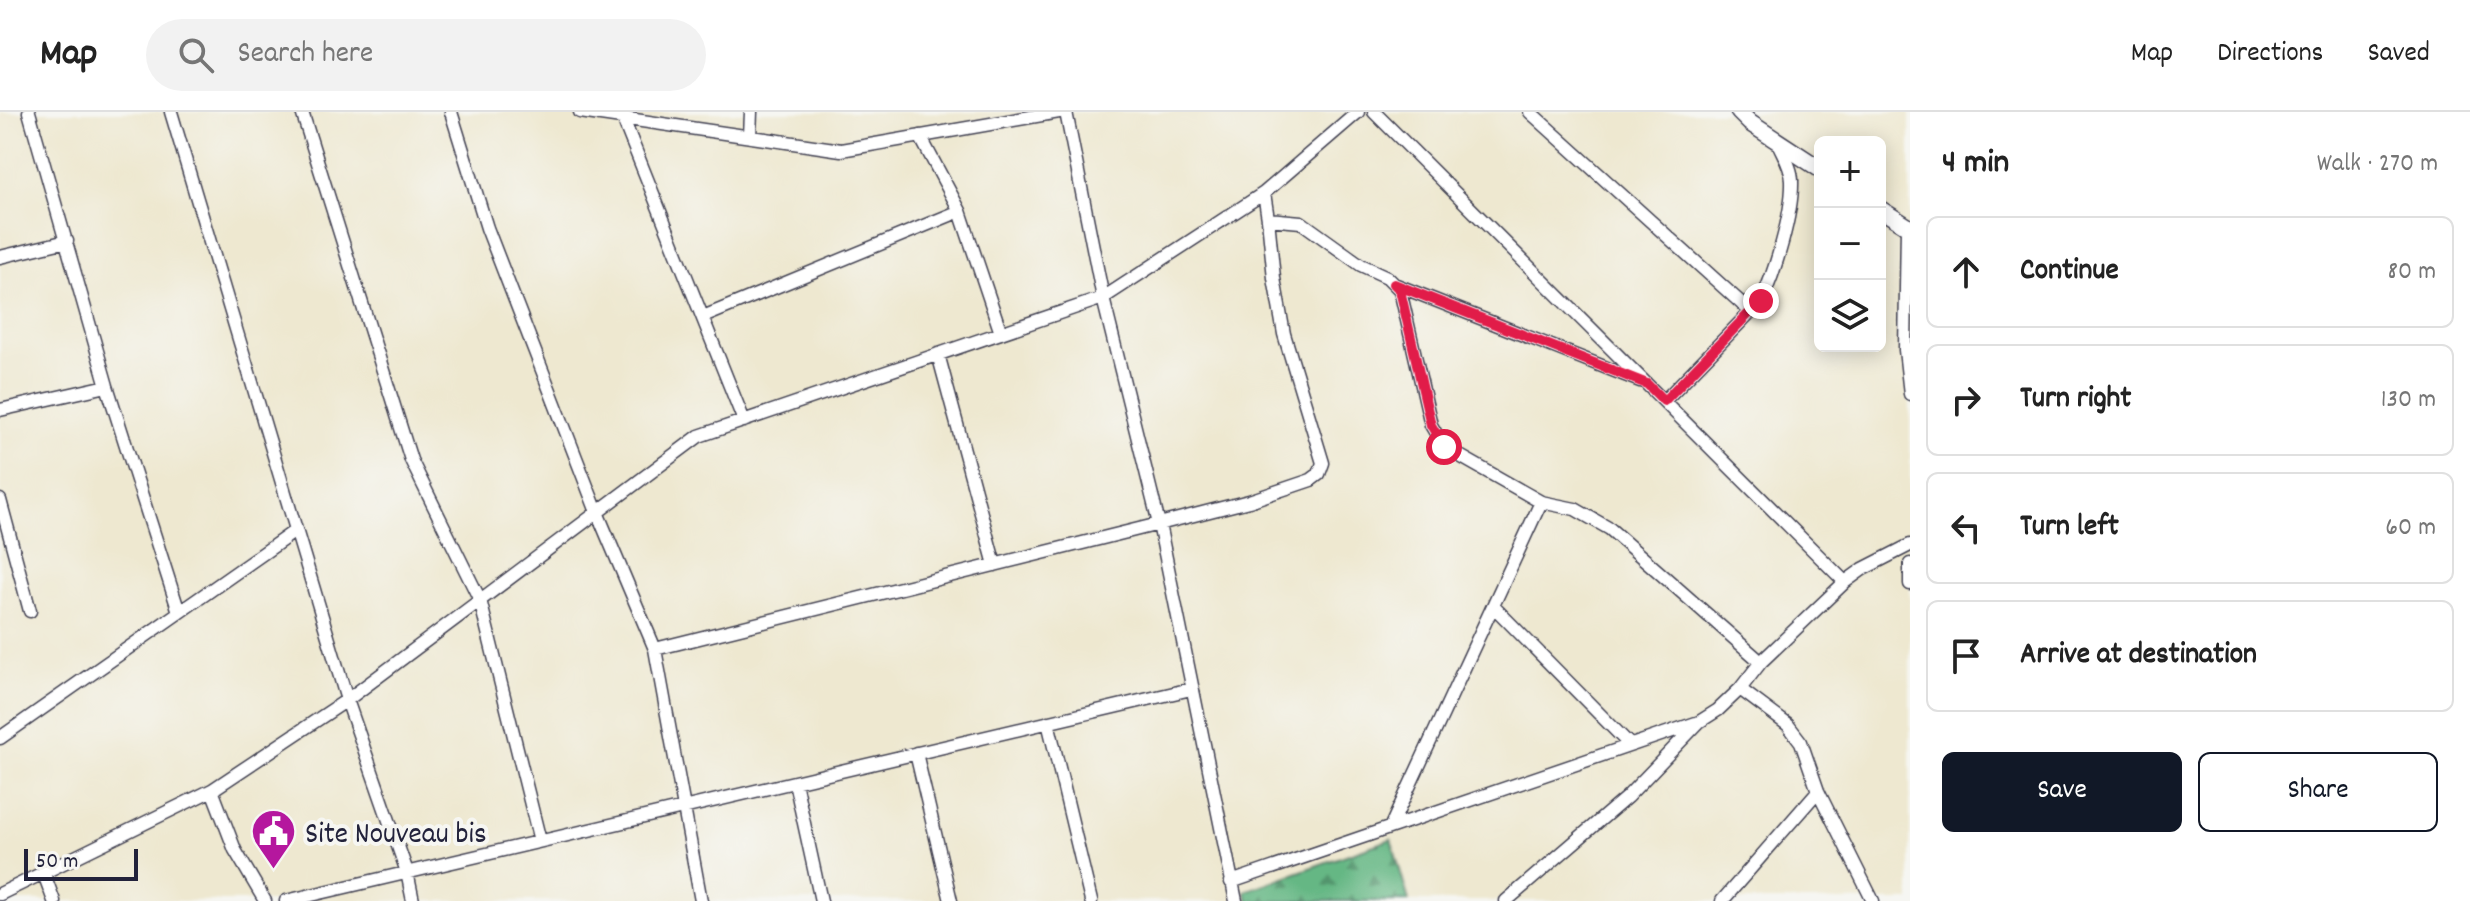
<!DOCTYPE html>
<meta charset="utf-8">
<style>
:root{--surface:#fff;--page:#f2f2f2;--text:#222;--muted:#767676;--line:#e0e0e0;--accent:#111827}
body{margin:0;font-family:Dekko,sans-serif;background:var(--page);color:var(--text)}
.controls{position:absolute;right:24px;top:24px;display:grid;overflow:hidden;border-radius:12px;box-shadow:0 4px 20px #0003}
.controls button{width:72px;height:72px;display:grid;place-items:center;padding:0;border:0;border-bottom:2px solid var(--line);background:var(--surface);color:var(--text);font:40px sans-serif}
.scale{position:absolute;left:24px;bottom:20px;width:114px;box-sizing:border-box;padding-left:8px;border:4px solid #22223b;border-top:0;font-size:22px;line-height:28px;white-space:nowrap;color:#22223b;-webkit-text-stroke:6px #f6f6f2;paint-order:stroke}
.stop{position:absolute;width:24px;height:24px;margin:-18px;border:6px solid #e11d48;border-radius:50%;background:#fff}
.stop.end{background:#e11d48;border-color:#fff;box-shadow:0 2px 8px #0008}
.list{margin:0;padding:0;list-style:none}
h2{display:flex;justify-content:space-between;align-items:center;height:104px;margin:0;padding:0 32px;font-size:34px}
h2 small{font-size:26px;font-weight:400;color:var(--muted)}
.list li{display:grid;grid-template-columns:52px 1fr auto;gap:24px;align-items:center;box-sizing:border-box;height:112px;margin:0 16px 16px;padding:0 16px;border:2px solid var(--line);border-radius:12px}
.list b{display:block;font-size:30px;white-space:nowrap}
.list em{font-size:26px;font-style:normal;color:var(--muted)}
.actions{display:flex;gap:16px;padding:24px 32px}
.actions a{flex:1;padding:18px 0;border:2px solid var(--accent);border-radius:12px;text-align:center;font-size:28px;color:var(--accent)}
.actions .main{background:var(--accent);color:#fff}
.icon{flex:none;width:44px;height:44px;fill:none;stroke:currentColor;stroke-width:2;stroke-linecap:round;stroke-linejoin:round}
.map{position:relative;flex:none;width:1910px;height:789px;overflow:hidden}
header{display:flex;align-items:center;gap:48px;box-sizing:border-box;height:112px;padding:0 40px;background:var(--surface);border-bottom:2px solid var(--line)}
header strong{font-size:38px}
nav{display:flex;gap:44px;margin-inline-start:auto;font-size:28px}
.search{width:560px;height:72px;background:var(--page);display:flex;align-items:center;gap:20px;box-sizing:border-box;padding:0 28px;border-radius:44px;color:var(--muted);font-size:30px}
main{display:flex}
aside{flex:1;background:var(--surface)}
.map>svg:first-child{display:block}
.forest{fill:url(#forest-firs);stroke:#446c60;stroke-width:2}
.lines{fill:none;stroke-linecap:round;stroke-linejoin:round}
.minor-casing{stroke:#414051;stroke-width:15}
.tertiary-casing{stroke:#414051;stroke-width:19}
.minor{stroke:#fff;stroke-width:12}
.tertiary{stroke:#fff;stroke-width:16}
.route{stroke:#e11d48;stroke-width:10}
.labels{text-anchor:middle;stroke-width:8;stroke-linejoin:round;paint-order:stroke}
.poi-label{font-size:30px;fill:#22223b;stroke:#f6f6f2;text-anchor:start}
</style>
<header>
<strong>Map</strong>
<div class="search"><svg class="icon" aria-label="search" viewBox="0 0 24 24"><circle cx="10" cy="10" r="6"/><path d="M15 15l6 6"/></svg>Search here</div>
<nav><a>Map</a><a>Directions</a><a>Saved</a></nav>
</header>
<main>
<div class="map">
<svg width="1910" height="789" viewBox="0 0 1910 789">
<defs>
<pattern id="forest-firs" width="22" height="20" patternUnits="userSpaceOnUse" patternTransform="scale(2)"><rect width="22" height="20" fill="#65b784"/><path d="M5 1l3.5 6h-7zM16 11l3.5 6h-7z" fill="#53946d"/></pattern>
</defs>
<rect width="100%" height="100%" fill="#f6f6f2"/>
<filter id="ink" filterUnits="userSpaceOnUse"><feTurbulence type="fractalNoise" baseFrequency=".0125" numOctaves="2"/><feDisplacementMap in="SourceGraphic" scale="16" xChannelSelector="R" yChannelSelector="G"/><feConvolveMatrix kernelMatrix="1 2 1 2 8 2 1 2 1" color-interpolation-filters="sRGB"/></filter>
<filter id="wash" filterUnits="userSpaceOnUse"><feTurbulence type="fractalNoise" baseFrequency=".006" numOctaves="4" result="noise"/><feDisplacementMap in="SourceGraphic" scale="32" xChannelSelector="R" yChannelSelector="G"/><feGaussianBlur stdDeviation="1.8" result="paint"/><feColorMatrix in="noise" values="0 0 0 0 0 0 0 0 0 0 0 0 0 0 0 0 0 1.4 0 .05"/><feComposite in="paint" operator="in"/></filter>
<g filter="url(#wash)">
<rect width="100%" height="100%" fill="#eee8d0"/>
<path class="forest" d="M1391 727 1409 789H1248L1245 779Z"/>
</g>
<g filter="url(#ink)">
<g class="lines">
<defs>
<path id="minor" d="M29 0 107 274 179 500
M171 0 347 588 407 760 413 789
M302 0 411 348 480 488 540 729
M451 0 487 116 597 400 655 537 701 789
M580 0 841 38 1059 0
M1066 0 1103 186 1159 412 1236 789
M1374 0 1845 470
M1530 0 1751 200
M623 7 744 309
M750 24 751 0
M920 24 960 99 1001 221
M1264 81 1268 107 1301 110 1361 153 1387 165 1400 178 1431 313 1444 335 1541 390 1575 397 1610 417 1761 550
M1907 114 1905 238 1910 282
M0 145 67 129
M1394 172 1640 269
M703 205 960 99
M938 242 995 453
M1664 289 1761 189C1775 161 1793 100 1792 69 1792 55 1782 41 1777 28
M0 298 107 274
M0 388 30 499
M1910 452V472
M1493 494 1630 633
M655 537 1159 412 1249 389 1311 368 1319 362 1323 351 1284 222 1274 166 1268 107
M1740 577 1788 613 1801 630 1818 679 1873 789
M1048 610 1091 789
M0 626 295 419
M916 641 951 789
M795 670 821 789
M212 678 235 738 265 789
M1391 714 1541 390
M44 762 54 789
M1231 770 1696 611
M0 782 212 678 347 588 699 324 1103 186 1264 81 1358 0
M286 789 1191 577
M1506 789 1627 685 1699 610 1718 598 1740 577 1761 550 1845 470 1863 457 1910 433
M1722 789 1818 679"/>
<path id="tertiary" d="M1739 0 1750 11 1820 57
M1880 97 1910 116"/>
</defs>
<use href="#minor" class="minor-casing"/>
<use href="#tertiary" class="tertiary-casing"/>
<use href="#minor" class="minor"/>
<use href="#tertiary" class="tertiary"/>
</g>
</g>
<g class="lines" filter="url(#ink)">
<path class="route" d="M1444 335 1431 313 1400 178 1394 172 1647 272 1664 289 1761 189"/>
</g>
<defs>
<symbol id="civic-pin" viewBox="-11 -11 22 30"><path d="M0 17L-7.5 6A9.5 9.5 0 1 1 7.5 6Z" fill="#b5179e" stroke="#f6f6f2"/><path d="M-.6-6.5H3V-4.5H.6V-3L4-1V1h2V6H-6V1h2V-1L-.6-3ZM-1.2 2.5V6h2.4V2.5Z" fill="#fff"/></symbol>
</defs>
<g fill-rule="evenodd">
<use href="#civic-pin" x="248" y="694" width="51" height="69"/>
</g>
<g class="labels">
<g class="poi-label">
<text x="305" y="730">Site Nouveau bis</text>
</g>
</g>
</svg>
<div class="controls">
<button>+</button>
<button>−</button>
<button><svg class="icon" aria-label="layers" viewBox="0 0 24 24"><path d="M12 4l9 5-9 5-9-5zM3 14l9 5 9-5"/></svg></button>
</div>
<div class="scale">50 m</div>
<div class="stop" style="left:1444px;top:335px"></div>
<div class="stop end" style="left:1761px;top:189px"></div>
</div>
<aside>
<h2>4 min<small>Walk · 270 m</small></h2>
<ul class="list">
<li><svg class="icon" aria-label="ahead" viewBox="0 0 24 24"><path d="M12 20V5M6 11l6-6 6 6"/></svg><div><b>Continue</b></div><em>80 m</em></li>
<li><svg class="icon" aria-label="right" viewBox="0 0 24 24"><path d="M7 20v-9h11M14 6l5 5-5 5"/></svg><div><b>Turn right</b></div><em>130 m</em></li>
<li><svg class="icon" aria-label="left" viewBox="0 0 24 24"><path d="M17 20v-9H6M10 6l-5 5 5 5"/></svg><div><b>Turn left</b></div><em>60 m</em></li>
<li><svg class="icon" aria-label="arrive" viewBox="0 0 24 24"><path d="M6 21V4h12l-3 4 3 4H6"/></svg><div><b>Arrive at destination</b></div></li>
</ul>
<div class="actions"><a class="main">Save</a><a>Share</a></div>
</aside>
</main>
